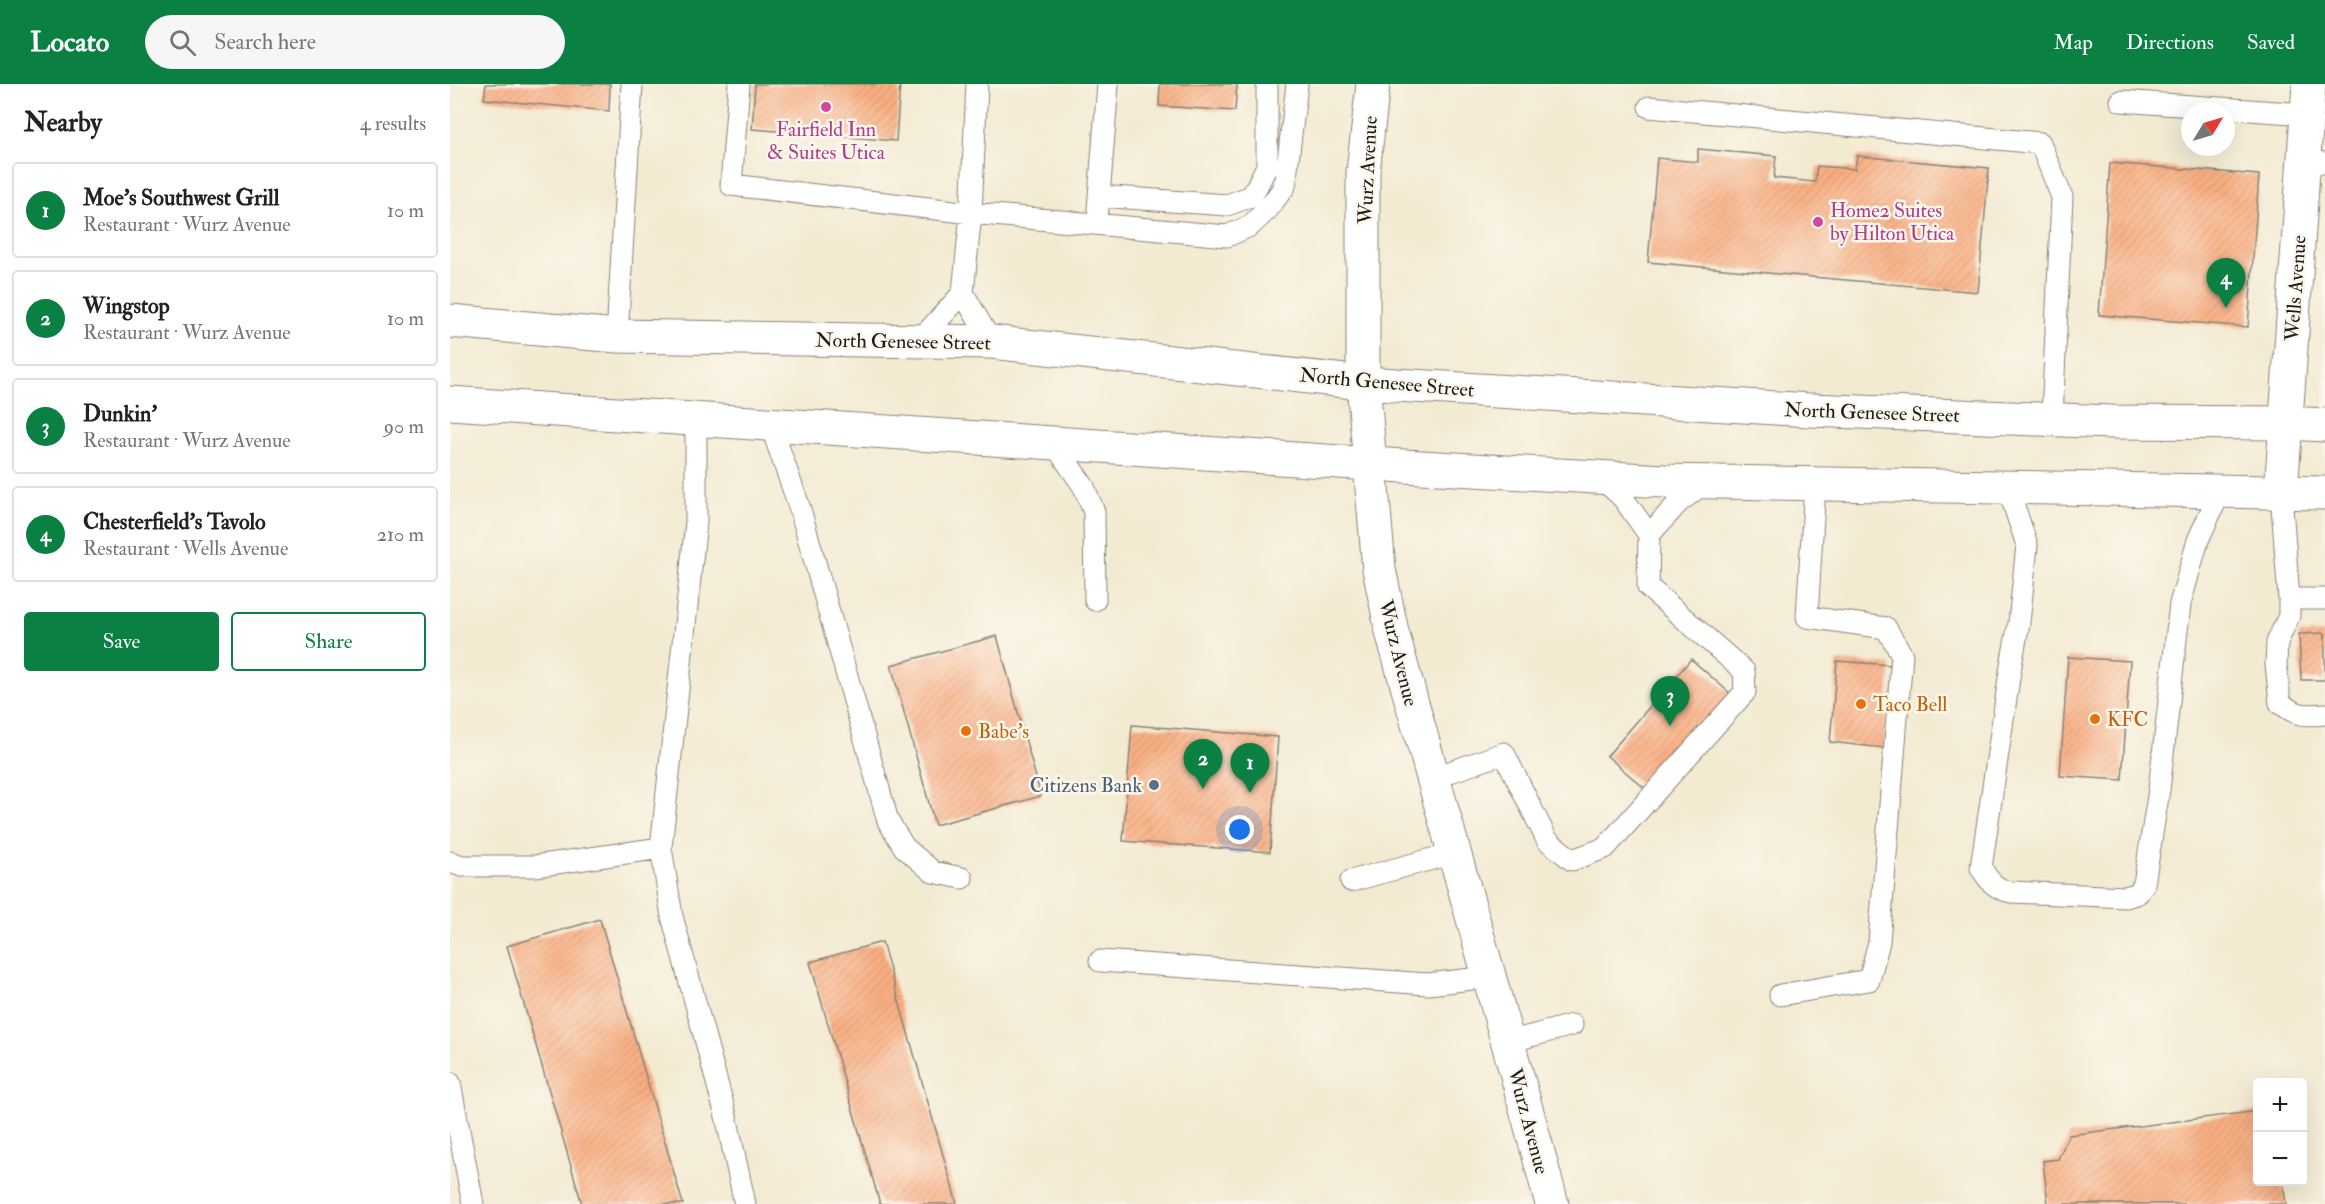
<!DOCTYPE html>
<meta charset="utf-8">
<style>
:root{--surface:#fff;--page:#f6f6f6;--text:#222;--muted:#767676;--line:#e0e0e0;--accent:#0b8043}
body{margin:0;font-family:"IM FELL Double Pica",serif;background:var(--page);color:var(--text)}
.controls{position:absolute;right:18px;bottom:18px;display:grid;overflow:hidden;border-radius:6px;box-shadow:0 6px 24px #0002}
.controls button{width:54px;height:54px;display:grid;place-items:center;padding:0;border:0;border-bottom:2px solid var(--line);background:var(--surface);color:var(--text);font:30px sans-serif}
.compass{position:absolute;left:1731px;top:18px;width:54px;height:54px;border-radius:50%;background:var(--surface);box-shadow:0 6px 24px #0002;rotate:52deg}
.you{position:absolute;left:790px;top:746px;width:21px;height:21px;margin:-15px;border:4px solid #fff;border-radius:50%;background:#1a73e8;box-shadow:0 0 0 9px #1a73e833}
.badge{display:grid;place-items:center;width:39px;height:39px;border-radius:50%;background:var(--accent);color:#fff;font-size:20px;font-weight:700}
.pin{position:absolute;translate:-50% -50px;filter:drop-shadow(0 2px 3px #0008)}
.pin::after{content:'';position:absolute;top:32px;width:21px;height:18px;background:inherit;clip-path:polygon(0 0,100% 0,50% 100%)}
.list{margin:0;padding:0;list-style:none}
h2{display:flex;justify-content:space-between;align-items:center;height:78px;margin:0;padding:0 24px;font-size:26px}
h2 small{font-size:20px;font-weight:400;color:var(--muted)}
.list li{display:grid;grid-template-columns:39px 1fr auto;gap:18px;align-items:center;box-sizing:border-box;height:96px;margin:0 12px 12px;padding:0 12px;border:2px solid var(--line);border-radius:6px}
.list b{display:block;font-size:22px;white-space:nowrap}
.list p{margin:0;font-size:20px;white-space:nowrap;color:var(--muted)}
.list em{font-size:20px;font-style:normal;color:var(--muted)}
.actions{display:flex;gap:12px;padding:18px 24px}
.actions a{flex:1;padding:14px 0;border:2px solid var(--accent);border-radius:6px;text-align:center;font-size:21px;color:var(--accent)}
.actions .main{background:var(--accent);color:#fff}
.icon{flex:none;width:33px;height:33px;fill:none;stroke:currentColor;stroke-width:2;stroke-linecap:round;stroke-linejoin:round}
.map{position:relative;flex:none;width:1875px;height:1120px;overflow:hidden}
header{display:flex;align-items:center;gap:36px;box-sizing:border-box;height:84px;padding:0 30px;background:var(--accent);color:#fff}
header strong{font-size:28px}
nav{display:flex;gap:33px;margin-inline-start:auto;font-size:21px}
.search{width:420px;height:54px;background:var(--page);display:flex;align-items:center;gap:15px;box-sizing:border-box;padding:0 21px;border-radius:33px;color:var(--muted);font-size:22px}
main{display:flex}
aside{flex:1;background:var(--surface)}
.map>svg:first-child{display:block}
.building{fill:url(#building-hatch)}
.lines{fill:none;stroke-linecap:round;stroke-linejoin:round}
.lane-casing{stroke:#888377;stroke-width:23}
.street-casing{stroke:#888377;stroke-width:35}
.secondary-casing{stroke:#888377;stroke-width:35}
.lane{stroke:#fff;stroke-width:21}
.street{stroke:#fff;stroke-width:33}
.secondary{stroke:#fff;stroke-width:33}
.hotel-dot{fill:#d1479c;stroke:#fbf7ec;stroke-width:2}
.food-dot{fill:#e8710a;stroke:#fbf7ec;stroke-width:2}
.service-dot{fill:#5c6f8a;stroke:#fbf7ec;stroke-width:2}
.labels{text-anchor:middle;stroke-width:5;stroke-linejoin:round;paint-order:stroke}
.hotel-label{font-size:20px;fill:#b23c85;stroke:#fbf7ec}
.street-label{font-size:20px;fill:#1c1c1c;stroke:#fbf7ec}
.food-label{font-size:20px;fill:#c56008;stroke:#fbf7ec;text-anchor:start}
.service-label{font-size:20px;fill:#4e5e75;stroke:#fbf7ec;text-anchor:end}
</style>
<header>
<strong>Locato</strong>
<div class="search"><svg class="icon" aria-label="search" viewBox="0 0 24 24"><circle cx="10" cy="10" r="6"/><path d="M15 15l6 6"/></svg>Search here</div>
<nav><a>Map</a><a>Directions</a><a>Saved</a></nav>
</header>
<main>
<aside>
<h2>Nearby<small>4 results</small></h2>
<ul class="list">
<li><span class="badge">1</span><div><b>Moe's Southwest Grill</b><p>Restaurant · Wurz Avenue</p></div><em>10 m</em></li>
<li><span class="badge">2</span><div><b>Wingstop</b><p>Restaurant · Wurz Avenue</p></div><em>10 m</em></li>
<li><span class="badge">3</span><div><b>Dunkin'</b><p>Restaurant · Wurz Avenue</p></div><em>90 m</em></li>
<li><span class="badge">4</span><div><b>Chesterfield's Tavolo</b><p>Restaurant · Wells Avenue</p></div><em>210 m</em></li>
</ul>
<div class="actions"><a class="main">Save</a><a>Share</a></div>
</aside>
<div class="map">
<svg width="1875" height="1120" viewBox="0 0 1875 1120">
<defs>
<pattern id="building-hatch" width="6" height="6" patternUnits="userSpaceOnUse" patternTransform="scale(1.5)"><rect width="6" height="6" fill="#faaf82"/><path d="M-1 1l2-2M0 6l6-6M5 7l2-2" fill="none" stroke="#d69670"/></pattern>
</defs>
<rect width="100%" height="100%" fill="#fbf7ec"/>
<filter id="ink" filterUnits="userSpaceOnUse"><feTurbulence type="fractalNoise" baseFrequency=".0167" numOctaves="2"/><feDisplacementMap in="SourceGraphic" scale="12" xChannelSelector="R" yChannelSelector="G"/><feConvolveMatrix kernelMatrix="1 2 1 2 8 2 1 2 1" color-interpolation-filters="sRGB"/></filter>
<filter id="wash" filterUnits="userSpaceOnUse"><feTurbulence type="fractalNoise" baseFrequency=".008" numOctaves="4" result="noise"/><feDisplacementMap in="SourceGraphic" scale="24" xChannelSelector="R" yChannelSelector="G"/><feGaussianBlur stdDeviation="1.35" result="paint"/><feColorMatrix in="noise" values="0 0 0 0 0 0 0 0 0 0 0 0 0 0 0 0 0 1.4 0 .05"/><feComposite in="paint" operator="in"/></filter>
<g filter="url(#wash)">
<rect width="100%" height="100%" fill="#f3ead2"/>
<g id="blocks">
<path class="building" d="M36 0H160L159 27 34 15Z
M305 0H450L446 57 302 45Z
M710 0H787L785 27 709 22Z
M1248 65 1326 72 1324 94 1365 98 1367 82 1405 85 1407 72 1539 84 1528 208 1198 178 1207 74 1248 78Z
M1660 79 1809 91 1798 243 1649 231Z
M1875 549V596H1851L1849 550Z
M547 552 591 712 485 741 441 581Z
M1618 573 1680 577 1672 696 1610 692Z
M1241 575 1283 612 1199 708 1157 672Z
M1387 577 1441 581 1434 664 1380 658Z
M682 641 828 653 820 768 673 757Z
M150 835 233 1120H132L57 862Z
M432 858 507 1120H430L360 878Z
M1808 1027V1098H1833L1836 1120H1598L1593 1077 1608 1075 1619 1051Z"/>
</g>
</g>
<g filter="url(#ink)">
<use href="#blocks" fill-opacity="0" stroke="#888377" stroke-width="1.5"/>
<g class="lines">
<defs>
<path id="lane" d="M289 0 281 101 521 129 777 152 800 142 818 125 835 102 847 0
M527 0 521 129 513 209 541 258
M1671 17 1857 30
M1199 23 1590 59 1612 113 1602 335
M1854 77 1875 79
M649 112 777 121 802 112 817 82V0
M648 125 658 0
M167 252 182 0
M469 257 513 209
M246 335V438L211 764 222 832 276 1032 295 1120
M320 339 350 425 438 737 454 763 483 788 512 794
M603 358 634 403 644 428 645 516
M1558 404 1577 461 1569 539 1561 581 1531 784C1539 797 1545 805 1561 808L1676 813 1688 809 1694 800 1709 706 1730 520 1748 456 1770 408
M1831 409 1839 515V532L1827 558 1826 580 1830 619C1847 632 1855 632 1875 630
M1199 451 1229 418 1257 397
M1839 515H1875
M983 694 1054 669 1097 756 1122 776 1155 764 1295 608 1294 587 1198 503 1199 451 1173 414 1150 393
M0 778 12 782H85L211 764
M901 797 1004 769
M650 877 978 900 1040 893
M1330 911 1419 896 1429 858 1452 571 1436 544 1357 533 1365 400
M1058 958 1122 941
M0 999 23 1120"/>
<path id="street" d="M913 299V88L923 0
M1831 409 1859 0"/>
<path id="secondary" d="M0 237 167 252 541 258 913 299 1360 326 1661 338 1836 339 1875 341
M913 299 929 485 942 548 1065 984 1102 1120
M0 319 920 380 1214 397 1875 409"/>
</defs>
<use href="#lane" class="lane-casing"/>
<use href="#street" class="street-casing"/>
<use href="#secondary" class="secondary-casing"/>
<use href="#lane" class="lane"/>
<use href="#street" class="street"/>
<use href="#secondary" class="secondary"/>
</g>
</g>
<g class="hotel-dot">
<circle cx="376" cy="23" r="6"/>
<circle cx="1368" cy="138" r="6"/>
</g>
<g class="food-dot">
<circle cx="1411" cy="620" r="6"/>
<circle cx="1645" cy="635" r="6"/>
<circle cx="516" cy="647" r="6"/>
</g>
<circle class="service-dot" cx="704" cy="701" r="6"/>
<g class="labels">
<g class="hotel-label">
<text x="376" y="52">Fairfield Inn<tspan x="376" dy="23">&amp; Suites Utica</tspan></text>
<text x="1380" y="133" text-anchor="start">Home2 Suites<tspan x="1380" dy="23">by Hilton Utica</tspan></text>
</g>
<g class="street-label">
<text transform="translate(917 86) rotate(-87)" y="7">Wurz Avenue</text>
<text transform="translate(1845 204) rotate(-86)" y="7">Wells Avenue</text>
<text transform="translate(453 257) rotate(1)" y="7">North Genesee Street</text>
<text transform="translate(937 298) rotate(5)" y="7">North Genesee Street</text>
<text transform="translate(1422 328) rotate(2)" y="7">North Genesee Street</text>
<text transform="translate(949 569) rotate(76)" y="7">Wurz Avenue</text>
<text transform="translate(1079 1037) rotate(75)" y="7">Wurz Avenue</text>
</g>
<g class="food-label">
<text x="1423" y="627">Taco Bell</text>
<text x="1657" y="642">KFC</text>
<text x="528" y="654">Babe's</text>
</g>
<g class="service-label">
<text x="692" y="708">Citizens Bank</text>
</g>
</g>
</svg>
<div class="controls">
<button>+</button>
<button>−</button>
</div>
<svg class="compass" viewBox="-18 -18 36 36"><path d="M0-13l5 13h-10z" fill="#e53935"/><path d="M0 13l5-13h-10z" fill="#767676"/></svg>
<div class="you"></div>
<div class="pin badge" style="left:800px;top:709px">1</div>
<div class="pin badge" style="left:753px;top:705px">2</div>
<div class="pin badge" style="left:1220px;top:642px">3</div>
<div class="pin badge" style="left:1776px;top:224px">4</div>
</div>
</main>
